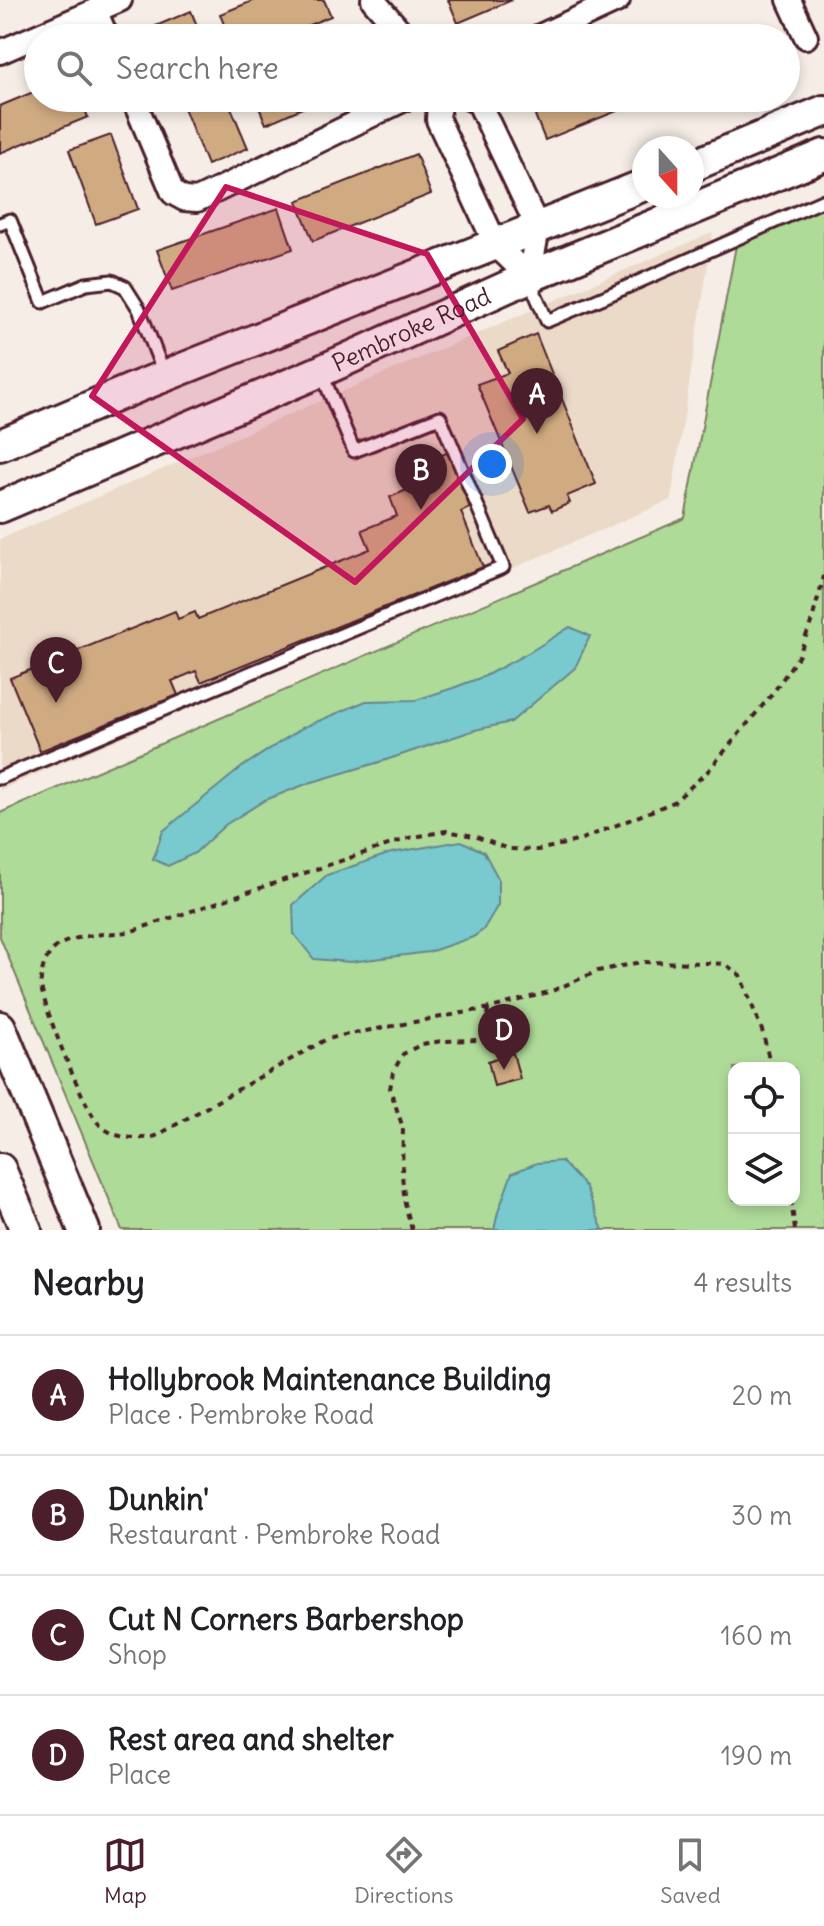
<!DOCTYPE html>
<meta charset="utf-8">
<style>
:root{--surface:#fff;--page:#f6f6f6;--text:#202124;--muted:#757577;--line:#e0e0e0;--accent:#4a1f2b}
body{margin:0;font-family:Delius,sans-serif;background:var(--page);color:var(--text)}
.controls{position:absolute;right:24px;bottom:24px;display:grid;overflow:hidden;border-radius:16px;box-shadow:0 4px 12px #0003}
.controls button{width:72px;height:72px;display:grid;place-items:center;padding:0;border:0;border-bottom:2px solid var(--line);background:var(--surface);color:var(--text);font:40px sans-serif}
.compass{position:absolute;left:632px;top:136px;width:72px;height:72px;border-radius:50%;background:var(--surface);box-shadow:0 4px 12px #0003;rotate:159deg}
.you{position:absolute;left:492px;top:464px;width:28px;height:28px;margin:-20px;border:6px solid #fff;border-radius:50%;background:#1a73e8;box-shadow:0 0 0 12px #1a73e833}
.badge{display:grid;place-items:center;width:52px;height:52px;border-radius:50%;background:var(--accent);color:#fff;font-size:26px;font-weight:700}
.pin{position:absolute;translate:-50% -66px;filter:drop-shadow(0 2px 4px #0008)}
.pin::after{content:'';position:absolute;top:42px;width:28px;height:24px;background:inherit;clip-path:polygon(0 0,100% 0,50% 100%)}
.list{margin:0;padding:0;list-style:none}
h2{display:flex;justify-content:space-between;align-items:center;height:104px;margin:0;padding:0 32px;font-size:34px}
h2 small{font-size:26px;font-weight:400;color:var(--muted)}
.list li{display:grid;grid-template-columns:52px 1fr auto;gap:24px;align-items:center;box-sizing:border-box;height:120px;padding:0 32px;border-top:2px solid var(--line)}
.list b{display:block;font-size:30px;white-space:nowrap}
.list p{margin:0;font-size:26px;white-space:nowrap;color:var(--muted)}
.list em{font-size:26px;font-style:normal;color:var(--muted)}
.icon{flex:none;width:44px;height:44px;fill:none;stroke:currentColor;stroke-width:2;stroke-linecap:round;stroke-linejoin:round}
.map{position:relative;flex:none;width:824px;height:1230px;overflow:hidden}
.search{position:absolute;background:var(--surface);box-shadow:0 4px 12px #0003;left:24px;right:24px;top:24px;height:88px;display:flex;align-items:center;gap:20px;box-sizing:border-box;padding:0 28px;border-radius:44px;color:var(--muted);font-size:30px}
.sheet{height:584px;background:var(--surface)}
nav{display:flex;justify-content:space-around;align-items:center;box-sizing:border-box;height:112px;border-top:2px solid var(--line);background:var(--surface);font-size:22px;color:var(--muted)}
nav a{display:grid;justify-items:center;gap:4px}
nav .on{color:var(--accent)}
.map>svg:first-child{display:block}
.built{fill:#ebdac8}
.green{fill:#afdb99;stroke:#7c7d62;stroke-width:2;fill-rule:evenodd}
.water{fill:#78cacf;stroke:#66868d;stroke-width:2}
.building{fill:#d0ab82;stroke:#4a1f2b;stroke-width:2}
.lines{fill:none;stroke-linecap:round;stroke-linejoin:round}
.service-casing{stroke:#4a1f2b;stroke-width:17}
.minor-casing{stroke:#4a1f2b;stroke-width:28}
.secondary-casing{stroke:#4a1f2b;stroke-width:36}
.path{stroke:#4a1f2b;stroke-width:4;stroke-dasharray:6 6;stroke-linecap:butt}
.service{stroke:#fff;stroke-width:11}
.minor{stroke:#fff;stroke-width:22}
.secondary{stroke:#fff;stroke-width:30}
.marked{fill:#c2185b;fill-opacity:0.2;stroke:#c2185b;stroke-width:6;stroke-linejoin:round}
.labels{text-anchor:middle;stroke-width:6;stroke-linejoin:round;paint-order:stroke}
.street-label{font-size:24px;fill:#4a1f2b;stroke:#fff}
</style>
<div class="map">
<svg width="824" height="1230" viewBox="0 0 824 1230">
<rect width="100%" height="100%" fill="#f6eee6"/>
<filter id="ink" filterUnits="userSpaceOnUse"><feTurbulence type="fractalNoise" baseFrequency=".0125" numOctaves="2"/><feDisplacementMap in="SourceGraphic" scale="16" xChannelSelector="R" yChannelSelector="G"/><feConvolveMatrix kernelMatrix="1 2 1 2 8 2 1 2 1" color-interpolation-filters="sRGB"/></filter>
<g filter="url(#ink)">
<path class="built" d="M713 232 671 500 0 790V539Z"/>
<path class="green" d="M824 203V1230H122L0 937V813L685 518 737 240ZM734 1068H794V1200H734Z"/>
<path class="water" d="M570 627 590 636 575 668 511 722 475 730 383 761 309 783 265 800 225 825 195 853 168 866 153 859 163 831 242 767 302 728 366 701 416 700 453 688 485 676 530 652Z
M461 841 484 852 498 878V905L483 930 473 937 429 952 350 962 314 959 294 934 293 905 327 875 391 853Z
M561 1161 585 1186 603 1230H494L498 1212 512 1173 537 1163Z"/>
<path class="building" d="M255 0H324L331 16 277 38H229L220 14Z
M448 0H512L458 23Z
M191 11 202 38H155L151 28Z
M38 90V98H80L88 117 0 153V106Z
M180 98H227L248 148 207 165Z
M255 98H325L266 124Z
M528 98H629L632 105 545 140Z
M111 135 138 209 96 224 69 150Z
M416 154 431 194 313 241 297 201Z
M279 208 293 249 172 291 157 250Z
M536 334 596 484 567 496 570 503 552 511 549 505 530 512 477 384 508 373 498 351Z
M449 452 471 507 461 512 483 567 201 682 196 671 172 681 178 695 40 751 10 678 175 611 178 619 195 612 198 619 370 549 362 530 397 516 390 497 407 490 400 472Z
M513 1053 520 1079 494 1086 488 1061Z"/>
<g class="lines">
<defs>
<path id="service" d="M0 224 10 220 43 302 86 284 112 281 125 287 139 309 165 376
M529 279 547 321 604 297 824 200
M0 778 503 567 440 417 354 451 321 372"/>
<path id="minor" d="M373 0 406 38
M789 0 806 37
M95 10 107 38
M536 38 618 0
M0 52 120 0
M133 98 173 193 184 199 197 200 407 98
M439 98 438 120 496 245 529 277
M469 98 479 103 538 228 529 277"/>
<g id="secondary">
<path d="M692 166 824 111"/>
<path d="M0 445 137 387 644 185"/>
<path id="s1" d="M0 507 321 371 529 277 824 155"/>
<path d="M0 1027 84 1230"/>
<path d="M0 1169 26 1230"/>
</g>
</defs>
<use href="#service" class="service-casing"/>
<use href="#minor" class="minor-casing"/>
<use href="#secondary" class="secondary-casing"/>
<path class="path" d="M771 1068 763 1033 740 975 725 964 708 963 641 962 598 971 552 991 495 1007 339 1036 325 1040 156 1136C137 1141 111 1138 98 1123 83 1105 44 1009 41 986 40 974 44 960 52 951 67 934 108 934 129 932L409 838 446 831 474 836 508 849 538 850 577 841 674 802 708 771 773 693 799 655 812 620 824 576
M791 1200 795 1230
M412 1230 405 1204 402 1175 403 1128 390 1089 393 1072 403 1054 422 1044 442 1041 477 1040 487 1031 488 1008"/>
<use href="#service" class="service"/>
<use href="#minor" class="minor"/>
<use href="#secondary" class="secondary"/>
</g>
</g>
<path class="marked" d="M226 187 427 254 523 419 355 582 92 396Z"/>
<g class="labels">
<g class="street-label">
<text dy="8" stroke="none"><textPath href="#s1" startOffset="448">Pembroke Road</textPath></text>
</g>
</g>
</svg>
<div class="controls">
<button><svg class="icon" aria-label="locate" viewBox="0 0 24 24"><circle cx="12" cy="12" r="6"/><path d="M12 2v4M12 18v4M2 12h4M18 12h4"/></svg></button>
<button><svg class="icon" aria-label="layers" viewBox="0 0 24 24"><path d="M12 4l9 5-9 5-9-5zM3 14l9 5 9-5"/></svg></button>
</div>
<svg class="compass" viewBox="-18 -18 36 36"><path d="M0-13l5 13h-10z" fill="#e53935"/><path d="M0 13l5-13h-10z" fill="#757577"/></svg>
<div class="you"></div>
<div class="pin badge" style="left:537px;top:434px">A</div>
<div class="pin badge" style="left:421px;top:510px">B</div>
<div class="pin badge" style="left:56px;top:703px">C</div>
<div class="pin badge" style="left:504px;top:1070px">D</div>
<div class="search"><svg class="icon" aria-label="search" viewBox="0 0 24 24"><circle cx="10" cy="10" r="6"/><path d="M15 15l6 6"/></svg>Search here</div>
</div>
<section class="sheet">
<h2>Nearby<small>4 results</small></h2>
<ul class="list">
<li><span class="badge">A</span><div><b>Hollybrook Maintenance Building</b><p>Place · Pembroke Road</p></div><em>20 m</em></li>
<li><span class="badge">B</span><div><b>Dunkin'</b><p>Restaurant · Pembroke Road</p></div><em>30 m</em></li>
<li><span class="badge">C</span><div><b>Cut N Corners Barbershop</b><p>Shop</p></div><em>160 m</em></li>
<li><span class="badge">D</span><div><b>Rest area and shelter</b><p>Place</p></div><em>190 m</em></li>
</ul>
</section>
<nav>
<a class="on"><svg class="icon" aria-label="map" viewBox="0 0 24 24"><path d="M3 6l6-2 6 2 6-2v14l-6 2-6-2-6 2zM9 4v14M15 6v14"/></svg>Map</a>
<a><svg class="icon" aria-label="directions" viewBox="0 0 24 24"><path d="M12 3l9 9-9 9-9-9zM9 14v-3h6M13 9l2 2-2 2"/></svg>Directions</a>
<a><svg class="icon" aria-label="saved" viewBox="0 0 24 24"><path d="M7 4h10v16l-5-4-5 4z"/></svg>Saved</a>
</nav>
